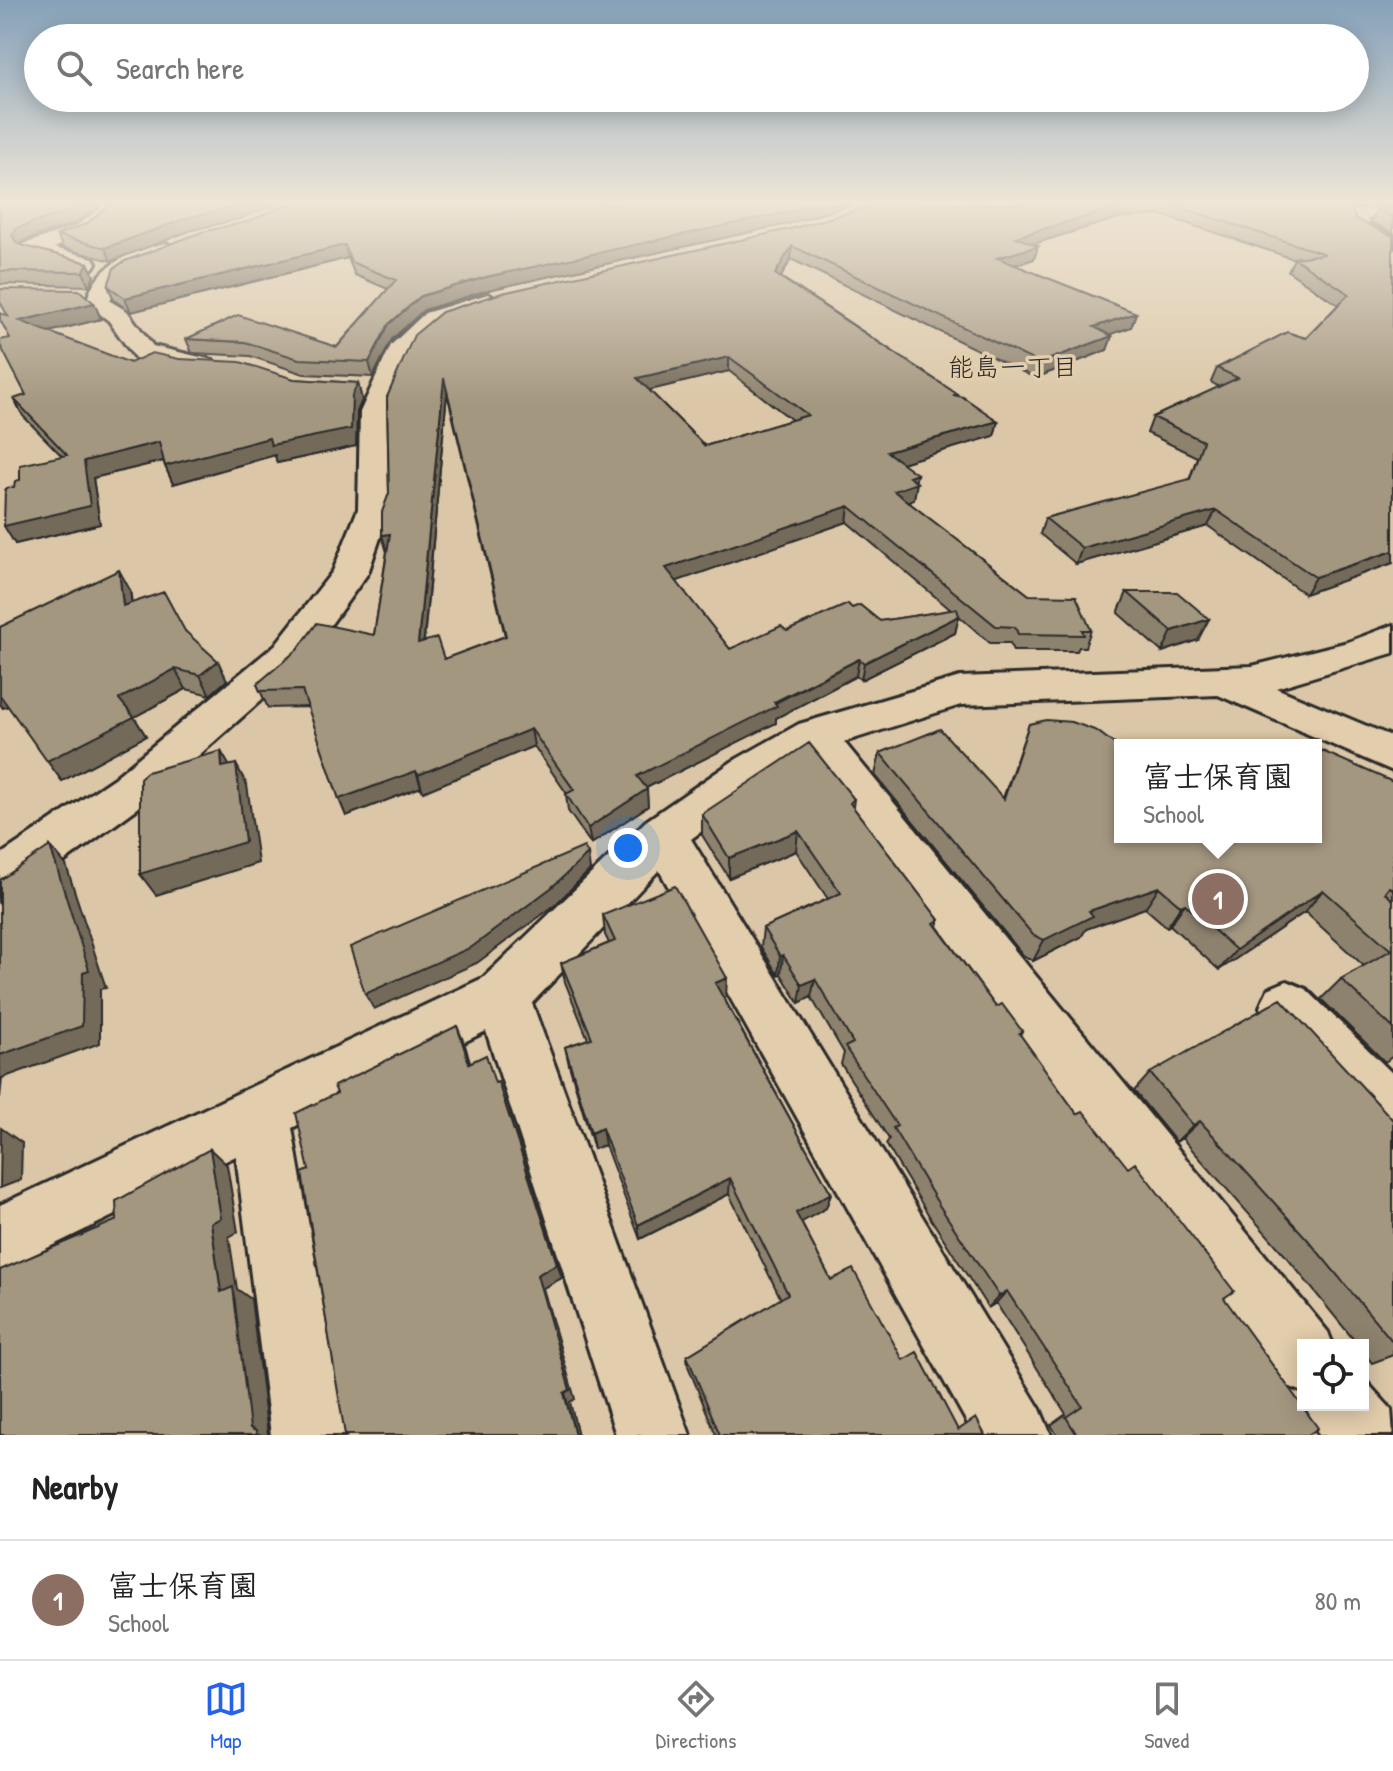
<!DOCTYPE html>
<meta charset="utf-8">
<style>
:root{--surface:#fff;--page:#f6f6f6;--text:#222;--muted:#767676;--line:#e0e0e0;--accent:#2563eb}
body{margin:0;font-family:"Patrick Hand","Klee One",sans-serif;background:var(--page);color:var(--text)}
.controls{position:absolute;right:24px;bottom:24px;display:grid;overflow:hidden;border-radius:0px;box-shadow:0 4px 20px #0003}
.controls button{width:72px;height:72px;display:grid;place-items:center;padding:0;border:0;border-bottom:2px solid var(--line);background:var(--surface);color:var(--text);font:40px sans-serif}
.you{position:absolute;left:628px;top:848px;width:28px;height:28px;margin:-20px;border:6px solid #fff;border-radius:50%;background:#1a73e8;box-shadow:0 0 0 12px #1a73e833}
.badge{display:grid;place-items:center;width:52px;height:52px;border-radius:50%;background:var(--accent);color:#fff;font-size:26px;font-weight:700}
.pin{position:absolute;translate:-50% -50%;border:4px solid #fff;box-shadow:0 2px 8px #0006}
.popup{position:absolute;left:1114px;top:739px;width:208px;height:104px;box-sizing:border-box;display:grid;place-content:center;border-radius:0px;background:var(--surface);filter:drop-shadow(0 2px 6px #0005);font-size:26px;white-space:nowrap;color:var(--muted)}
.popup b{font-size:30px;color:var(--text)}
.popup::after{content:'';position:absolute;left:50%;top:100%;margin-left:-16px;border:16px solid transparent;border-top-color:var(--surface)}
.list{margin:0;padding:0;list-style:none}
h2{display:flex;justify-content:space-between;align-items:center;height:104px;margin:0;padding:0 32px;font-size:34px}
h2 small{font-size:26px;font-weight:400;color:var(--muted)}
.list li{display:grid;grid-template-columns:52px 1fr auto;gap:24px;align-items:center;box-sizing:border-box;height:120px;padding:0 32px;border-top:2px solid var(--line)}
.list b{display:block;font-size:30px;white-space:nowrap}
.list p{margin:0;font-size:26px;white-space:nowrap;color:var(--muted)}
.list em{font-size:26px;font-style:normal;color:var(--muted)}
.icon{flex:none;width:44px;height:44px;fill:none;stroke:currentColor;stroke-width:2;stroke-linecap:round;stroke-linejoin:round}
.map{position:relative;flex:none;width:1393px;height:1435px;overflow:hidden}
.search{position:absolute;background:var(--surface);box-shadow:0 4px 20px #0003;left:24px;right:24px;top:24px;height:88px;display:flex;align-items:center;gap:20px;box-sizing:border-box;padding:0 28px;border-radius:44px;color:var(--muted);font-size:30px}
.sheet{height:224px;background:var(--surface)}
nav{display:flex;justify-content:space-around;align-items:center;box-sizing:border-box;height:112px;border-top:2px solid var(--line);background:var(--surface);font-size:22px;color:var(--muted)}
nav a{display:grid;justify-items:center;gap:4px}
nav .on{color:var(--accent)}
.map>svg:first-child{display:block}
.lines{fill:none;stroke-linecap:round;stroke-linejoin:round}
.street-casing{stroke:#2b2b2b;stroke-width:6}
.street{fill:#e2cdac;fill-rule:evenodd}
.wall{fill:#8d826e;stroke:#2b2b2b;stroke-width:2;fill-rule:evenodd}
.shaded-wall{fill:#736a5a;stroke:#2b2b2b;stroke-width:2}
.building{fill:#a49780;stroke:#2b2b2b;stroke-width:2;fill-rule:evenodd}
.labels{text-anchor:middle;stroke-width:7;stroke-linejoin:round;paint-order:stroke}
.far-neighbourhood-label{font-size:26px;fill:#2b2b2b;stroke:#e2cdac}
</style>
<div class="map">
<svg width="1393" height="1435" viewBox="0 0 1393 1435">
<rect width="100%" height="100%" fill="#dbc7a7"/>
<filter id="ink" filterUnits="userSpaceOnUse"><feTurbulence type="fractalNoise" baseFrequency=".0125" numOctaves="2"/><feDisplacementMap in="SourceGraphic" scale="16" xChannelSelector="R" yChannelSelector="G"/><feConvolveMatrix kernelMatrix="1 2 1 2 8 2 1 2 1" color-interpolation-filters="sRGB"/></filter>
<g filter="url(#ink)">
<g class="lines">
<defs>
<path id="street" d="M100 204H120L119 211 90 234 54 248 93 258 96 263 93 268 85 270 24 254 21 249 24 244 76 226 100 209Z
M1393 204V216L1367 219 1369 225 1393 235V248L1350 229 1346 215 1349 211Z
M166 243 177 249 174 254 121 278 110 301 127 311 153 346 213 360 217 366 213 372 204 374 169 369 135 358 109 321 86 303C96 265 130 251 166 243Z
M488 294 500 301 496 306 443 323 415 348 388 412 390 509 368 573 303 663 146 802 17 896 0 902V855L114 778 275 645 333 571 358 509 360 412 391 345 425 313Z
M1393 625V653L1276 688 1393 737V771L1218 695 961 705 844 742 1328 1332 1333 1345H1303V1392L1278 1382 808 759 765 785 691 839 1040 1409 1051 1435H974L659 870 532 1003 690 1435H616L486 1031 292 1128 345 1435H271L236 1156 0 1271V1205L483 978 646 821 733 761 799 724 960 677 1252 666 1348 642Z
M1287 981 1306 989 1393 1074V1146L1372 1137 1268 1025 1260 1007 1268 989Z
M1363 1378 1391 1409 1393 1435H1319L1305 1405H1363Z"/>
</defs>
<use href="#street" class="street-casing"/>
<use href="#street" class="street"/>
</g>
<path class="wall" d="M0 204 97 207 75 223 23 241 20 245 88 263 94 276 89 286 0 284Z
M111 204H276L239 219 192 230 111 261 63 248 57 235 86 224Z
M287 204H854L787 224 488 290 424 310 392 339 373 377 304 374 250 356 192 353 186 339 337 347 388 289 355 275 348 258 131 312 114 300 108 286Z
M879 204H1380L1351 208 1355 219 1393 236V563L1305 594 1208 526 1076 564 1040 534 1045 518 1189 480 1197 457 1147 433 1153 417 1219 387 1211 382 1217 368 1306 338 1338 305 1288 271 1294 259 1162 215 1118 218 1033 244 1038 246 1034 259 1015 265 1136 313 1131 327 1109 335 1112 336 1107 350 1035 378 791 259 781 277 957 394V396L998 421 994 436 901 463 915 482 914 499 908 502 1029 595 1091 630 1085 647H1079L1077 651H1013L1010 643H990L959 616 955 633 861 680 856 676 776 718V723L646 788 648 806 591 844 568 811 566 794H567L534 746 423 792 421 787 346 816 339 799 308 707 268 708 257 684 374 635 387 551 382 535 389 493 387 397 794 228ZM729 371 792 420 705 446 649 390ZM447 393 505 636 444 659 424 641ZM847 522 951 610 880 621 852 608 787 631 730 649 676 581Z
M1393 207V233L1371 222 1377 209Z
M94 303 101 319 49 332 130 363 179 359 294 379 358 383 362 400 357 412 356 446 277 463 275 455 173 484 163 461 93 478 100 524 15 544 14 487 20 480 62 456 23 416 14 399 26 395 10 338 8 316Z
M130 590 132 603 185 631 227 680 210 695 186 689 134 717 146 736 62 781 8 706 3 708 0 704V627Z
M1127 592 1198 640 1162 652 1118 613Z
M1029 724 1120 837H1316L1393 782V1056L1385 1062 1321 999 1341 979 1364 966 1305 912 1219 970 1170 925 1167 927 1145 908 1086 929 1081 937 1033 961 1023 955 875 775 880 753 1003 798Z
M854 799 853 807 939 920 937 926 996 1007 1022 1031 1020 1035 1077 1114 1224 1298 1308 1435H1057L1051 1425 1066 1414 996 1303 988 1308 931 1219 886 1144 889 1139 841 1064 844 1053 811 997 799 1003 781 974 778 975 761 947 763 928 828 899 796 851 729 878 702 835V814Z
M603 915 726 997 724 998 831 1193 826 1208 801 1222 831 1280 903 1360 958 1430 985 1435H716L688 1366 687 1356 781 1299 729 1194 640 1239 605 1145 594 1149 569 1065 565 1047 588 1039 565 982 561 963 609 943 605 935Z
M1150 1073 1393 1120V1355L1372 1363 1363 1351V1345H1358L1284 1254 1182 1138 1176 1142 1134 1091Z"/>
<path class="shaded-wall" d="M79 204H99L97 207 75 223 23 241 18 247 12 235 17 228Z
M242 204H276L239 219 192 230 111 261 105 248 187 218Z
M815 204H854L787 224 488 290 424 310 392 339 373 377 369 362 389 324 421 296 486 277Z
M1348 204H1380L1349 208Z
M1122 206 1118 218 1013 250 1016 237Z
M345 245 348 258 131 312 125 298Z
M792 246 791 259 775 287V274Z
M1038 246 1034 259 994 271 997 258Z
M88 263 94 276 89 286 83 272Z
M94 303 101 319 28 337 20 321Z
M1136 313 1131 327 1089 342 1094 327Z
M1112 336 1107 350 1035 378 1039 363Z
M729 357V371L638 393 637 378Z
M444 378 447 393 422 659 418 643Z
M358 383 362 400 357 412 356 446 277 463 275 455 173 484 165 466 352 395Z
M998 421 994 436 884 468 887 452Z
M159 442 167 460 93 478 100 524 15 544 4 526 84 461Z
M917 474 915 484 917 483 914 499 892 507 894 491 909 477Z
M849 506 847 522 666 585V568Z
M1216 510 1208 526 1076 564 1082 548Z
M390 534 395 551 387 552 382 535Z
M1393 551V563L1305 594 1315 577Z
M119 570 130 590 134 626 123 606Z
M959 616 955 633 861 680 864 663Z
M1209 619 1198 640 1162 652 1172 631Z
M859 659 856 676 776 718V723L638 792 637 776Z
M218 661 227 680 210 695 200 675Z
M175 669 186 689 134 717 146 736 62 781 47 761 119 699Z
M0 694 9 705 3 708 0 704Z
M531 729 534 746 423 792 418 775Z
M221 751 233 772 222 767Z
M236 764 247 785 258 863 156 895 140 874Z
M416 771 421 787 346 816 339 799Z
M647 789 648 806 591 844 588 828Z
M798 831 796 851 729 878V858Z
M50 846 66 865 106 988 100 989V1043L2 1078 0 1098V1055Z
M588 854 590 870 555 905 477 963 374 1009 365 994Z
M1159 887 1145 908 1086 929 1081 937 1033 961 1044 940 1089 911Z
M1323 890 1305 912 1219 970 1236 950Z
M1185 904 1170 925 1167 927 1181 906Z
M783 955 781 974 778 975 780 956Z
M727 978 726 997 715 1002V983Z
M815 979 811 997 799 1003 802 985Z
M457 1026 465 1045 476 1081 469 1063Z
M498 1082 562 1278 543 1288 575 1399 570 1402 578 1435H575L537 1275Z
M1200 1121 1182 1138 1176 1142 1193 1125Z
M1 1128 22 1143 21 1180 0 1188Z
M602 1128 605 1145 594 1149 591 1133Z
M210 1149 227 1165 238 1232 229 1237 237 1289 251 1299 268 1435H257L250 1428 221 1292 211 1223Z
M730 1178 729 1194 640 1239 638 1225Z
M831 1193 826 1208 793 1227 796 1213Z
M1007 1291 996 1303 988 1308 999 1296Z"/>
<path class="building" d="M0 204H79L69 211 17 228 12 235 17 244 88 263 83 272 0 271Z
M111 204H242L235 207 187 218 105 248 57 235 86 224Z
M287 204H815L788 212 486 277 421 296 389 324 369 362 299 359 245 342 186 339 238 315 337 347 396 280 351 262 345 245 125 298 108 286 114 268 125 261 202 232 250 221Z
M879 204H1154L1122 206 1016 237 1038 246 997 258 1136 313 1094 327 1112 336 1039 363 792 246 775 274 957 394 953 395 963 397 998 421 887 452 917 474 909 477 917 483 894 491 1029 595 1076 596 1091 630H1082L1084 635 1018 634 1015 627 996 626 849 506 666 568 730 649 781 626 787 631 848 604 852 608 860 605 880 621 957 609 959 616 864 663 859 659 774 702 777 706 637 776 647 789 588 828 566 794 574 790 531 729 418 775 416 771 339 799 302 690 260 691 257 684 298 649 317 623 374 635 390 534 382 535V512L389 493 387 397 414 335 442 312 502 293 794 228ZM729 357 808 415 705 446 637 378ZM444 378 506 636 444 659 437 638 418 643Z
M1169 204H1350L1355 219 1393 236V551L1315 577 1216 510 1082 548 1045 518 1190 479 1203 441 1153 417 1238 378 1217 368 1287 332 1306 338 1349 294 1294 258 1325 254Z
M1393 207V217L1377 209Z
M0 289 79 290 94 303 20 321 130 363 152 353 179 359 240 362 294 379 358 383 352 395 351 429 271 445 269 438 165 466 159 442 84 461 90 506 4 526 5 489 14 487 15 481 20 480V465L67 455 14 399 26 395 0 345V340L10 338 0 320V313L8 316 0 302Z
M119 570 123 606 164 592 185 631 218 661 200 675 175 669 119 699 134 717 47 761 0 695V627Z
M1127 592H1177L1209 619 1172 631Z
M1046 720 1072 722 1097 731 1117 746 1120 750V837H1316V755L1320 750 1393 782V889L1389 887 1385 893 1393 900V1028L1341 979 1391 950 1323 890 1236 950 1185 904 1181 906 1159 887 1089 911 1093 916 1044 940 1033 935 880 753 940 729 1004 799 1029 724Z
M809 743 854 799 850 803 939 920 934 923 996 1007 1002 1004 1022 1031 1019 1033 1077 1114 1083 1111 1128 1168 1135 1163 1234 1291 1224 1298 1318 1428 1308 1435H1077L1066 1417 1082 1406 1007 1291 999 1296 939 1205 893 1128 897 1126 845 1047 853 1043 815 979 802 985 783 955 780 956 763 928 841 893 798 831 729 858 702 814Z
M221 751 222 767 236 764 245 842 140 874V778L147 772Z
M50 846 89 970 83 972 82 1026 0 1055V880Z
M584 847 588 854 551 888 472 947 365 994 350 947Z
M675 886 727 978 715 983 831 1193 796 1213 831 1280 853 1269 903 1360 917 1352 958 1430 976 1418 985 1435H720L687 1356 788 1294 730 1178 638 1225 602 1128 591 1133 565 1047 592 1038 561 963 615 941 603 915Z
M1281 999 1393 1120V1342L1308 1240 1200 1121 1193 1125 1150 1073Z
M457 1026 469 1063 486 1055 495 1083 498 1082 557 1264 537 1275 570 1390 564 1393 575 1435H345L302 1173 309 1170 296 1113 337 1093 334 1086Z
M210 1149 221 1218 211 1223 221 1292 233 1287 250 1428 256 1431 257 1435H0V1270L117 1220 116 1201Z"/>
</g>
<linearGradient id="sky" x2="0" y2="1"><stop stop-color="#85a1b9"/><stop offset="0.5" stop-color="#efe6d7"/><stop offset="1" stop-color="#efe6d7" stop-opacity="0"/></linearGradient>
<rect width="1393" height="405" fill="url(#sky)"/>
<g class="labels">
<g class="far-neighbourhood-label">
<text x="1013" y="376">能島一丁目</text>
</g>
</g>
</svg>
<div class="controls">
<button><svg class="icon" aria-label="locate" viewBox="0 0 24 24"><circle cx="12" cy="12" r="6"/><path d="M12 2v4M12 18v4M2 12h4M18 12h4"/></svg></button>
</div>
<div class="you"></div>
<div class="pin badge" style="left:1218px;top:899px;background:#8d6e63">1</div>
<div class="popup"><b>富士保育園</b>School</div>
<div class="search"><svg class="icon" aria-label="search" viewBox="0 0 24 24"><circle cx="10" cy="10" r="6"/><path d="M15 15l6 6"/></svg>Search here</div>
</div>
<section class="sheet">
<h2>Nearby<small></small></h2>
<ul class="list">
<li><span class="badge" style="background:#8d6e63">1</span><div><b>富士保育園</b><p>School</p></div><em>80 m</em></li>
</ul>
</section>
<nav>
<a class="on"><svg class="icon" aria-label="map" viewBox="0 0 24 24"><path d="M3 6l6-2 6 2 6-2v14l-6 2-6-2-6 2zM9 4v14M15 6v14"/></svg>Map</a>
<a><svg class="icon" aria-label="directions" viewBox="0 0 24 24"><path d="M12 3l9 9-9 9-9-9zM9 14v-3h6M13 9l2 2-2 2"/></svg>Directions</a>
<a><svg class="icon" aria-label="saved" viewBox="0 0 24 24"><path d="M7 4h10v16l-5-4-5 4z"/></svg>Saved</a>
</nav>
